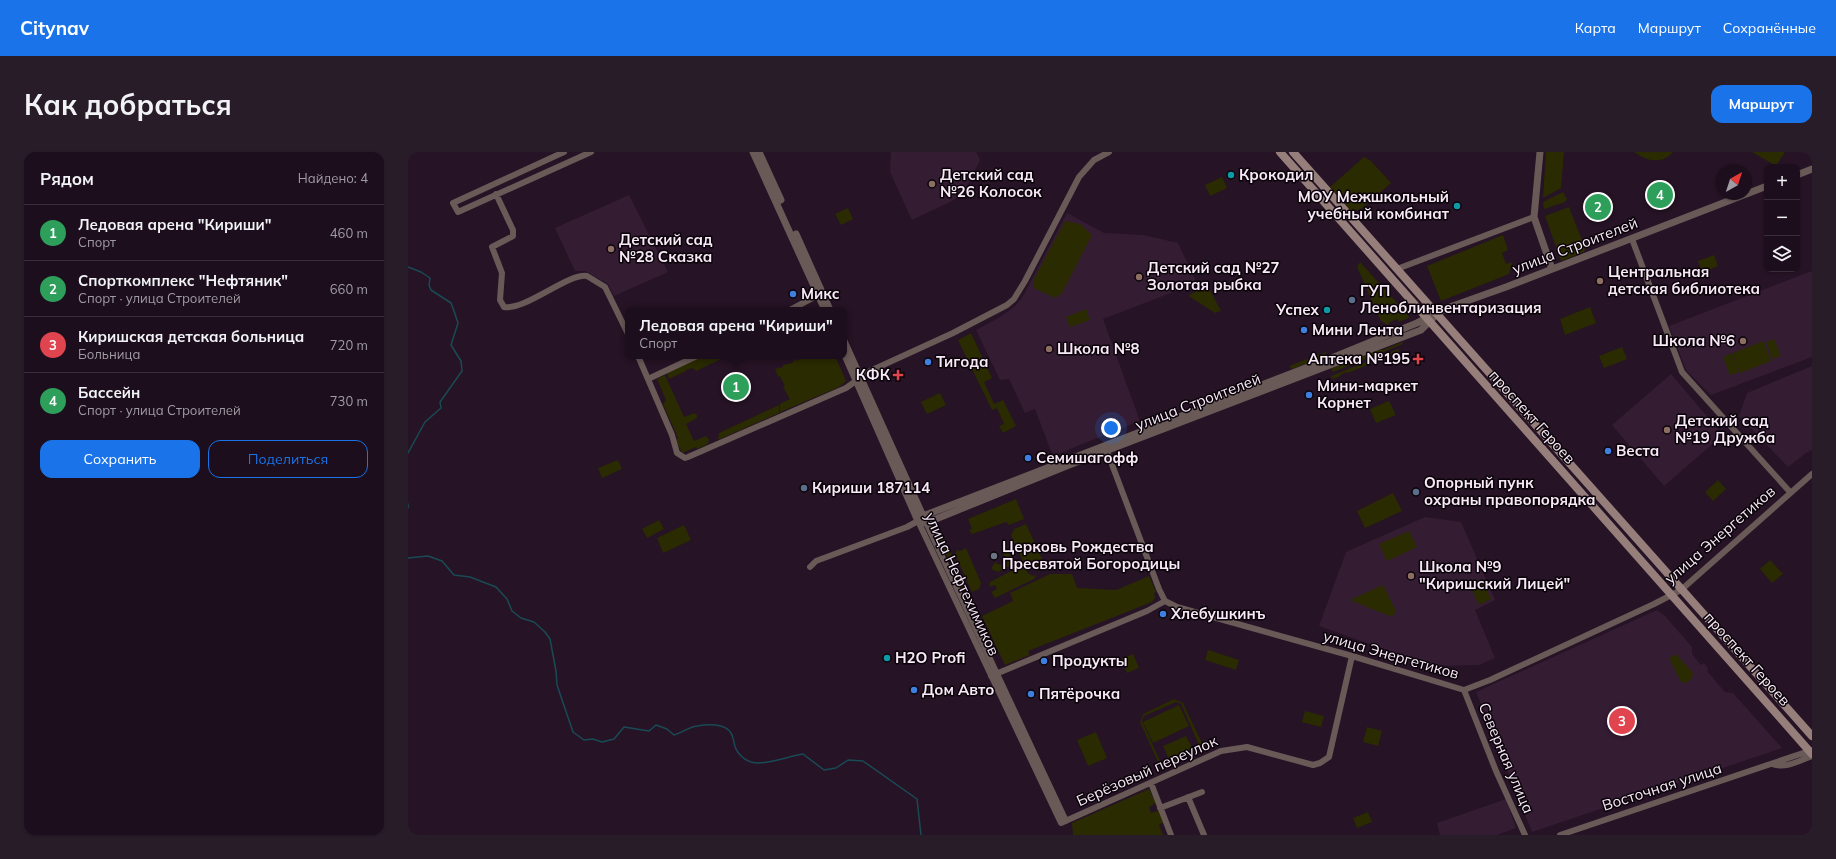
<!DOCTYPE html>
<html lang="ru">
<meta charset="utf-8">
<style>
:root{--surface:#1c0e1c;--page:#291c29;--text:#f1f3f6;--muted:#a09ca3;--line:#3a2e3b;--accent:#1a73e8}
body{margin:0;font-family:Mulish,sans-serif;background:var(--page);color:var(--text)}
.controls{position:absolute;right:12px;top:12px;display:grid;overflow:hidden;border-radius:8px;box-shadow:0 1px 3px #0004}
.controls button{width:36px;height:36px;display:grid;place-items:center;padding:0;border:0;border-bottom:1px solid var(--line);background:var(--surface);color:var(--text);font:20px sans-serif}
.compass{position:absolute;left:1308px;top:12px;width:36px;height:36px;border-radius:50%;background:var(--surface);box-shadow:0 1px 3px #0004;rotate:39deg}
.you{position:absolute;left:703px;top:276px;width:14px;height:14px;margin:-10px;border:3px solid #fff;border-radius:50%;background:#1a73e8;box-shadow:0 0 0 6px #1a73e833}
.badge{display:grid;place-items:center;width:26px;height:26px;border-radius:50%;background:var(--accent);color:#fff;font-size:13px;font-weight:700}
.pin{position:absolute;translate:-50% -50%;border:2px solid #fff;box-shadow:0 1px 4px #0006}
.popup{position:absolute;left:217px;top:155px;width:222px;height:52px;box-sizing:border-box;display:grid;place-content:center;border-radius:8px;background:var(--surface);filter:drop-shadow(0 1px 3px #0005);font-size:13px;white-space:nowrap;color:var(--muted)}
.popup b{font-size:15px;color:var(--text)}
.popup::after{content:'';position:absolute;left:50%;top:100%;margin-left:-8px;border:8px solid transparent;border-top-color:var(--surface)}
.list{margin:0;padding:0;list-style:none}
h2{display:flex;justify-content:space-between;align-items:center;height:52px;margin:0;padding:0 16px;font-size:17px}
h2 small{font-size:13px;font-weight:400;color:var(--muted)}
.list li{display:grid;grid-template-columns:26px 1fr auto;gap:12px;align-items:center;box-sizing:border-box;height:56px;padding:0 16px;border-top:1px solid var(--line)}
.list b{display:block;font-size:15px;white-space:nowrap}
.list p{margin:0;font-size:13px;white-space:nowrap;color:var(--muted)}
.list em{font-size:13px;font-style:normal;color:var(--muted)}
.actions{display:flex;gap:8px;padding:12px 16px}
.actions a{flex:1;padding:9px 0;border:1px solid var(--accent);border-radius:12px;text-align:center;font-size:14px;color:var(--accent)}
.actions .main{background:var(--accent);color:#fff}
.icon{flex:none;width:22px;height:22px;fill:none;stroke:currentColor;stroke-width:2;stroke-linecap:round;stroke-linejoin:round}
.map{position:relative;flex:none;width:1404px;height:683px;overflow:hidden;border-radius:12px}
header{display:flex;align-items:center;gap:24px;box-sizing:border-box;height:56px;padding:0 20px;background:var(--accent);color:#fff}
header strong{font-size:19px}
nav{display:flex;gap:22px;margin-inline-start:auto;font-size:14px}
.intro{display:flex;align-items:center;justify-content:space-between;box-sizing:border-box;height:96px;padding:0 24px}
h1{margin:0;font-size:28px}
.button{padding:10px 18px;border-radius:12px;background:var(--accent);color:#fff;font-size:14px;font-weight:700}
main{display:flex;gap:24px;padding:0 24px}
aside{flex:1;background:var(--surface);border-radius:12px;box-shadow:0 1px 3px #0004}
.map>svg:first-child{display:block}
.built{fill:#341c33}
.green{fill:#2a2b00;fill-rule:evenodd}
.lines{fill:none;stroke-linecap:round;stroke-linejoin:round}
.stream{stroke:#194b56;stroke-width:1.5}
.minor{stroke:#695a58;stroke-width:6}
.tertiary{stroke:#695a58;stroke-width:7}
.secondary{stroke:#967e7b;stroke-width:8}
.culture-dot{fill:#0f9aa8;stroke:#0a040a;stroke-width:1.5}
.education-dot{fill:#8d6e63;stroke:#0a040a;stroke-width:1.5}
.shop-dot{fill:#3f7fe0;stroke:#0a040a;stroke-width:1.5}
.service-dot{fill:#5c6f8a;stroke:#0a040a;stroke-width:1.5}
.health-dot{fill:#e0444e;stroke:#0a040a;stroke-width:1.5}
.worship-dot{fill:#6b7280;stroke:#0a040a;stroke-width:1.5}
.labels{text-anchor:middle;stroke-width:3;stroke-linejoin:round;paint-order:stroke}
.poi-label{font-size:15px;font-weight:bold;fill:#f7e9f6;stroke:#0a040a;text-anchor:start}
.street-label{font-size:15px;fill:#f7e9f6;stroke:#0a040a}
</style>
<header>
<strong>Citynav</strong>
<nav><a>Карта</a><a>Маршрут</a><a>Сохранённые</a></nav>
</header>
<div class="intro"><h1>Как добраться</h1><a class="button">Маршрут</a></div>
<main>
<aside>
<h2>Рядом<small>Найдено: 4</small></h2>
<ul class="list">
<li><span class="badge" style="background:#2e9e5b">1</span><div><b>Ледовая арена &quot;Кириши&quot;</b><p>Спорт</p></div><em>460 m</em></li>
<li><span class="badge" style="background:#2e9e5b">2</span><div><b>Спорткомплекс &quot;Нефтяник&quot;</b><p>Спорт · улица Строителей</p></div><em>660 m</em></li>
<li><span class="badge" style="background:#e0444e">3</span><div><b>Киришская детская больница</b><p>Больница</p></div><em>720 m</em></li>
<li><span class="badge" style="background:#2e9e5b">4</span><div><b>Бассейн</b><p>Спорт · улица Строителей</p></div><em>730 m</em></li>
</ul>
<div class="actions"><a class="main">Сохранить</a><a>Поделиться</a></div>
</aside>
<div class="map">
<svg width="1404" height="683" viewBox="0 0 1404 683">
<rect width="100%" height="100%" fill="#261325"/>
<path class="built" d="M483 0H568L572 8 554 44 504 68 482 20Z
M221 43 260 120 206 144 200 132 177 119H167L147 76Z
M659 61 696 81 735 83 770 91 789 131 695 167 732 269 647 303 643 299 627 257 617 261 601 227 592 228 568 178 592 165 606 155 614 146Z
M1404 119V205L1303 243 1278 218 1261 174Z
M1404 214V298L1398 301 1380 315 1331 264 1339 241Z
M1263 222 1315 283 1256 334 1204 273Z
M1017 365 1053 370 1087 448 1067 458 1087 506 1071 513 1024 514 911 474 938 400Z
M1249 458 1257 464 1284 495V502L1293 513 1296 511 1300 516 1299 519 1317 540 1325 541 1374 596 1124 680 1068 540Z
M1098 647 1108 676 1089 683H1032L1029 671Z"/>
<path class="green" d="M1138 0H1156L1153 36 1135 46Z
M1226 0H1265C1254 13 1238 9 1226 0Z
M1344 0H1377L1368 14Z
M956 5 963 9 983 31 953 57 943 59 922 35Z
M814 25 819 36 802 44 797 33Z
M1155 40 1159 47 1157 50 1136 57 1135 50Z
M1161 55 1177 96 1176 100 1153 109 1137 64Z
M440 56 445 67 433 73 427 62Z
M657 69 672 72 684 83 654 141 647 146 626 136V127Z
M1095 83 1100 98 1094 101 1098 112 1104 110 1101 122 1033 149 1019 114Z
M1306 103 1310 114 1294 121 1290 109Z
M952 110 1000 163 1001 166 991 170 989 167 982 170 980 173 973 169 949 115Z
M796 135 802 138 813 159 807 161 782 145 781 143Z
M1182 155 1188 171 1157 183 1152 167Z
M678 157 682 168 662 175 658 165Z
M563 181 584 226 576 230 586 252 595 248 608 274 595 281 591 274 596 272 589 256 584 258 550 188Z
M1366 187 1373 204 1364 207 1358 190Z
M1355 189 1363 209 1332 221 1325 201Z
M994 190 995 192 925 220 923 217 969 197 975 198Z
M1214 195 1219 207 1196 216 1191 204Z
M990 197 991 200 940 221 938 220 931 224V225L924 227 923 224Z
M918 200 917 205 884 217 881 214Z
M1324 201 1331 220 1322 223 1315 205Z
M296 204H311L312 205 311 208 288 219 285 216 278 218V219L261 227 259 221Z
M396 204H427L438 229 431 235 372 260V252L382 247 375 235 377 234 372 224 370 225 367 217 375 215V213L384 211 388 207 389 209Z
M257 223 276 265 286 261 289 263V266L278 272 286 289 298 284 301 287 300 292 289 297 288 295 274 301 268 288 270 286 255 252 258 248 249 227Z
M532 241 538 253 519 262 513 250Z
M981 249 988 263 968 271 962 257Z
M371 253V261L312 287H310L311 281Z
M210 308 214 317 194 326 190 316Z
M1310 328 1318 337 1305 349 1297 340Z
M985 341 994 359 957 376 949 359Z
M608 347 616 367 601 373 598 370 564 382 561 378 564 377 560 367Z
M251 368 256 377 239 386 234 377Z
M618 372 636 411 630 419 627 410H615L603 383 606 377Z
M276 373 283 388 255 401 249 386Z
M1001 379 1009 395 979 409 971 392Z
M535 384 561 441 554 439 531 386Z
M597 393 605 409V412L590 420 583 417 587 410 592 413 599 409 596 402 593 400Z
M558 396 573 431 571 437 564 440 547 402 549 398 552 399Z
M1362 408 1375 422 1364 431 1352 417Z
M615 413 619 414V421L626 424 629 422 626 427 587 446 583 440 589 437 587 433 581 435 582 430Z
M642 422H664L669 436 708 438 741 424 748 440 746 441 747 446 744 450 620 499 622 503 597 513 574 464 605 449 602 441Z
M1073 427 1083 447 1071 453 1061 432Z
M975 433 988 459 984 465 942 448Z
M800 498 831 508 828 518 797 508Z
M725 502 731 516 719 521 713 507Z
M1268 502 1285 521 1284 526 1278 531 1273 530 1261 506Z
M766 547 775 551 793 589V594L790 598 758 613H753L750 610 732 570 735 562ZM768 550 773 552 791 593 789 596 758 611 752 609 734 569 736 564Z
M771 553 781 574 745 591 735 570Z
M897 559 916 564 913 575 894 570Z
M959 575 974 579 970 594 955 590Z
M688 580 699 606 680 614 669 588Z
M778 584 784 596 761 607 755 594Z
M741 637 748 651 741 655 743 661 751 658 756 670 751 673 755 683H665L664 671Z
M960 660 964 670 949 676 945 666Z"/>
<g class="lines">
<path class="stream" d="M0 115 13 120 22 126 21 133 23 138 43 151 46 159 50 171 43 193 53 209 54 219 32 250 33 256 17 270 0 301
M0 352V356
M0 406 20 404 34 409 46 423 62 425 88 435 99 447 104 459 113 466 126 470 137 480 142 487 148 519 149 533 165 580 176 588 185 587 194 590 206 587 216 575 241 579 248 573 259 577 266 583C273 581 281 575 289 574 299 572 317 571 323 581 325 584 325 588 326 590 327 599 334 607 343 610 356 614 381 604 395 602L416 618 428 616 440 608 455 609 509 647 513 683"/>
<path class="minor" d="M156 0 45 51 50 60 183 0
M88 42 105 78V84L84 95 94 121 92 148 96 155C117 159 160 121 179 124L197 135 220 182
M1224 87 1274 220 1382 340
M989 117 1126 65
M382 158 410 143
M230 204 264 283 269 301 277 306 280 305 438 236 462 219 545 181 599 153 606 147 617 129 671 25 686 8 701 0
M240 227 289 204
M697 294 751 437 757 449
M510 369 653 671 813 599 839 595 905 613 912 611 921 605 944 504
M402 415 408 409 499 375 510 369 515 364 658 669
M583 524 739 459 757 449 769 455 944 504 1056 538 1082 528 1246 452 1273 438 1404 322
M1056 538 1088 619 1117 683
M1364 612C1378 617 1390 609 1404 604
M743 631 763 683
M780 645 796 683
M752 656 794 640
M1152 683 1404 598"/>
<path class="tertiary" d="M345 0 417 158
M351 0 373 48
M1132 0 1126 65 1144 117
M1389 23 1404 17
M388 82 422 158
M436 189 515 364 926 205 1009 171 1039 156 1098 135 1359 34
M436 201 510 369 518 371 661 313 1013 178 1025 166"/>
<path class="secondary" d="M872 0 1404 602
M885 0 1404 584"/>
</g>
<g class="culture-dot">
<circle cx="823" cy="23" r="4"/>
<circle cx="1049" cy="54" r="4"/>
<circle cx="919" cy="158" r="4"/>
<circle cx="479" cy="506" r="4"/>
</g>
<g class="education-dot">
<circle cx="524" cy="32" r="4"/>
<circle cx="203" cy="97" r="4"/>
<circle cx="731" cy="125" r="4"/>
<circle cx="1192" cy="129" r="4"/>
<circle cx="1335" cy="189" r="4"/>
<circle cx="641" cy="197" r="4"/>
<circle cx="1259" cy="278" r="4"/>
<circle cx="1003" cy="424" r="4"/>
</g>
<g class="shop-dot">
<circle cx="385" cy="142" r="4"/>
<circle cx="896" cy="178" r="4"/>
<circle cx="520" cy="210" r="4"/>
<circle cx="901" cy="243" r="4"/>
<circle cx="1200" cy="299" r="4"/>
<circle cx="620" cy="306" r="4"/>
<circle cx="755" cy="462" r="4"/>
<circle cx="636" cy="509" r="4"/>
<circle cx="506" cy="538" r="4"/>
<circle cx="623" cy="542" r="4"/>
</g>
<g class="service-dot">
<circle cx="944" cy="148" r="4"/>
<circle cx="396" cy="336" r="4"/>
<circle cx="1008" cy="340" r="4"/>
</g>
<g class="health-dot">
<path d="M1008 201h4v4h4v4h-4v4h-4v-4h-4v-4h4z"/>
<path d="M488 217h4v4h4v4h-4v4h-4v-4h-4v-4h4z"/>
</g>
<circle class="worship-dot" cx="586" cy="404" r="4"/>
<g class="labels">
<g class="poi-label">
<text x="532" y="28">Детский сад<tspan x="532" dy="17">№26 Колосок</tspan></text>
<text x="831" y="28">Крокодил</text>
<text x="1041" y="50" text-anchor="end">МОУ Межшкольный<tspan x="1041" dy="17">учебный комбинат</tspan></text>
<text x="211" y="93">Детский сад<tspan x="211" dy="17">№28 Сказка</tspan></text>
<text x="739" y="121">Детский сад №27<tspan x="739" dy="17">Золотая рыбка</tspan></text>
<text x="1200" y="125">Центральная<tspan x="1200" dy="17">детская библиотека</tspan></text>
<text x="952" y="144">ГУП<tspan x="952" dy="17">Леноблинвентаризация</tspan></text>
<text x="393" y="147">Микс</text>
<text x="911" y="163" text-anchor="end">Успех</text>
<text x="904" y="183">Мини Лента</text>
<text x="1327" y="194" text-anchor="end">Школа №6</text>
<text x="649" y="202">Школа №8</text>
<text x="1002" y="212" text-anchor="end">Аптека №195</text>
<text x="528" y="215">Тигода</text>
<text x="482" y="228" text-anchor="end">КФК</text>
<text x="909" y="239">Мини-маркет<tspan x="909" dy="17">Корнет</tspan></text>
<text x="1267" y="274">Детский сад<tspan x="1267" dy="17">№19 Дружба</tspan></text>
<text x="1208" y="304">Веста</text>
<text x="628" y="311">Семишагофф</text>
<text x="1016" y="336">Опорный пунк<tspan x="1016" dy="17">охраны правопорядка</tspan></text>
<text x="404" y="341">Кириши 187114</text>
<text x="594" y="400">Церковь Рождества<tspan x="594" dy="17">Пресвятой Богородицы</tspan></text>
<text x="1011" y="420">Школа №9<tspan x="1011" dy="17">"Киришский Лицей"</tspan></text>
<text x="763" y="467">Хлебушкинъ</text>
<text x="487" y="511">H2O Profi</text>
<text x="644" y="514">Продукты</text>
<text x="514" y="543">Дом Авто</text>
<text x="631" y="547">Пятёрочка</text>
</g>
<g class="street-label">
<text transform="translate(1167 94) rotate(-21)" y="5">улица Строителей</text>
<text transform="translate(790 250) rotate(-21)" y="5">улица Строителей</text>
<text transform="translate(1124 265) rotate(48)" y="5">проспект Героев</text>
<text transform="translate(1312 383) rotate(-41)" y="5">улица Энергетиков</text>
<text transform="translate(554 432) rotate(65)" y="5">улица Нефтехимиков</text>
<text transform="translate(983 503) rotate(16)" y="5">улица Энергетиков</text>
<text transform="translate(1339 507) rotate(48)" y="5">проспект Героев</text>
<text transform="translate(1098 606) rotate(67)" y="5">Северная улица</text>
<text transform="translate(739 619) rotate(-24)" y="5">Берёзовый переулок</text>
<text transform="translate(1254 635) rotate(-18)" y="5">Восточная улица</text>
</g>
</g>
</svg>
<div class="controls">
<button>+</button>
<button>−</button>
<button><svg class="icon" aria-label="layers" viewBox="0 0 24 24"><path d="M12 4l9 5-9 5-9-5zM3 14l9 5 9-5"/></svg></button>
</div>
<svg class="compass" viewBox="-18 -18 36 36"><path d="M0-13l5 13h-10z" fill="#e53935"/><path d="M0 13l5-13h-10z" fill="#a09ca3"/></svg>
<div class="you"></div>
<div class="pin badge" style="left:328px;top:235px;background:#2e9e5b">1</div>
<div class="popup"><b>Ледовая арена &quot;Кириши&quot;</b>Спорт</div>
<div class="pin badge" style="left:1190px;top:55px;background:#2e9e5b">2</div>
<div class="pin badge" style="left:1214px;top:569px;background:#e0444e">3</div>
<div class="pin badge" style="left:1252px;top:43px;background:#2e9e5b">4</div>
</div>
</main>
